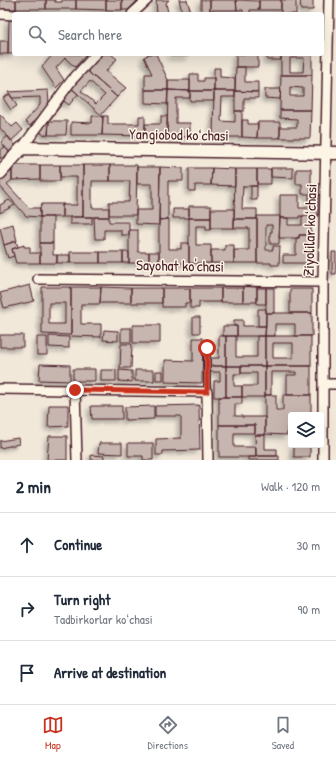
<!DOCTYPE html>
<meta charset="utf-8">
<style>
:root{--surface:#fff;--page:#f2f2f3;--text:#1f2937;--muted:#747a83;--line:#e0e1e3;--accent:#c8321e}
body{margin:0;font-family:"Patrick Hand",sans-serif;background:var(--page);color:var(--text)}
.controls{position:absolute;right:12px;bottom:12px;display:grid;overflow:hidden;border-radius:4px;box-shadow:0 4px 16px #0002}
.controls button{width:36px;height:36px;display:grid;place-items:center;padding:0;border:0;border-bottom:1px solid var(--line);background:var(--surface);color:var(--text);font:20px sans-serif}
.stop{position:absolute;width:12px;height:12px;margin:-9px;border:3px solid #c8321e;border-radius:50%;background:#fff}
.stop.end{background:#c8321e;border-color:#fff;box-shadow:0 1px 4px #0008}
.list{margin:0;padding:0;list-style:none}
h2{display:flex;justify-content:space-between;align-items:center;height:52px;margin:0;padding:0 16px;font-size:17px}
h2 small{font-size:13px;font-weight:400;color:var(--muted)}
.list li{display:grid;grid-template-columns:26px 1fr auto;gap:12px;align-items:center;box-sizing:border-box;height:64px;padding:0 16px;border-top:1px solid var(--line)}
.list b{display:block;font-size:15px;white-space:nowrap}
.list p{margin:0;font-size:13px;white-space:nowrap;color:var(--muted)}
.list em{font-size:13px;font-style:normal;color:var(--muted)}
.icon{flex:none;width:22px;height:22px;fill:none;stroke:currentColor;stroke-width:2;stroke-linecap:round;stroke-linejoin:round}
.map{position:relative;flex:none;width:336px;height:460px;overflow:hidden}
.search{position:absolute;background:var(--surface);box-shadow:0 4px 16px #0002;left:12px;right:12px;top:12px;height:44px;display:flex;align-items:center;gap:10px;box-sizing:border-box;padding:0 14px;border-radius:4px;color:var(--muted);font-size:15px}
.sheet{height:244px;background:var(--surface)}
nav{display:flex;justify-content:space-around;align-items:center;box-sizing:border-box;height:56px;border-top:1px solid var(--line);background:var(--surface);font-size:11px;color:var(--muted)}
nav a{display:grid;justify-items:center;gap:2px}
nav .on{color:var(--accent)}
.map>svg:first-child{display:block}
.building{fill:#c7b6af;stroke:#4a1f2b;fill-rule:evenodd;filter:url(#shadow)}
.lines{fill:none;stroke-linecap:round;stroke-linejoin:round}
.service-casing{stroke:#4a1f2b;stroke-width:8}
.minor-casing{stroke:#4a1f2b;stroke-width:12}
.tertiary-casing{stroke:#4a1f2b;stroke-width:15}
.service{stroke:#fcf5e5;stroke-width:4.5}
.minor{stroke:#fcf5e5;stroke-width:9}
.tertiary{stroke:#fcf5e5;stroke-width:12}
.route{stroke:#c8321e;stroke-width:5}
.labels{text-anchor:middle;stroke-width:3;stroke-linejoin:round;paint-order:stroke}
.street-label{font-size:15px;fill:#4a1f2b;stroke:#fcf5e5}
</style>
<div class="map">
<svg width="336" height="460" viewBox="0 0 336 460">
<defs>
<filter id="shadow"><feDropShadow dx="-3.5" dy="3.5" stdDeviation="2" flood-color="#0004"/></filter>
</defs>
<rect width="100%" height="100%" fill="#f1e8da"/>
<filter id="ink" filterUnits="userSpaceOnUse"><feTurbulence type="fractalNoise" baseFrequency=".025" numOctaves="2"/><feDisplacementMap in="SourceGraphic" scale="8" xChannelSelector="R" yChannelSelector="G"/><feConvolveMatrix kernelMatrix="1 2 1 2 8 2 1 2 1" color-interpolation-filters="sRGB"/></filter>
<g filter="url(#ink)">
<path class="building" d="M0 0H16V9H0Z
M16 0H46V9H16Z
M46 0H55V2H62V0H76V9H46Z
M76 0H106V10L76 9Z
M106 0H122V10H106Z
M122 0H138L128 10H122Z
M156 0H169L166 3 168 13 157 14Z
M179 0H187L190 9 182 11Z
M201 0H210V14H196L201 11Z
M210 0H236L237 10H210Z
M236 0 259 1V10H250V14H243V10H237Z
M259 0H281V10H259Z
M281 0H296V14H281Z
M300 0H313V10H301Z
M9 20H14V54H8Z
M0 41H8V54H0Z
M53 54H87L75 67 65 58 56 68 64 80 56 88 42 67Z
M99 54H111L117 59 106 71 126 88 117 97 85 69Z
M147 54H156L168 80V90H145V74H152L144 57 148 55Z
M171 54H189V56H171Z
M236 54H258V67H236Z
M267 54H281V60H267Z
M281 54H312V75H281ZM290 58H304L303 72H290Z
M236 67H245V82H258V92L235 91Z
M214 68H220V77L235 78V91H214Z
M85 69 117 97 101 115 69 86ZM90 81 105 95 96 104 81 91Z
M190 74H198V81H204V78H214V91H190Z
M281 75H312L311 110H280ZM290 87 303 88V96H290Z
M168 80H190V91L168 90Z
M69 86 78 94 69 105 60 98Z
M265 89H281L280 99 265 98Z
M48 90 49 104 30 126 25 122 40 105V97L12 98 8 92Z
M145 90H168L167 104 145 103Z
M168 90 190 91V98H176V123H190V137L167 136Z
M190 91H214V101H190Z
M214 91H235V97H222L221 121 235 122V111H242V137H213Z
M235 91 258 92V98H244V111H235Z
M10 94 17 106 11 110 3 98Z
M60 98 64 101 49 121 48 135 42 134 38 127Z
M280 110H311L310 138H280V127H297V119L280 118Z
M0 114 12 127 17 123 23 130 11 141 0 128Z
M92 116H103L102 135H71V122L92 123Z
M103 116H108V124H139V116H145V136L102 135Z
M161 116H167V136H145V124H161Z
M242 120H248V124H258L257 138 242 137Z
M49 121H67L66 135H48Z
M258 122H280V138H257Z
M8 136 16 146 10 153 1 142Z
M5 147 10 153 0 159V150Z
M12 165V180L7 184 29 208H40V217L26 216 0 186V176Z
M12 165H40V179L12 180Z
M40 165H60V181H40Z
M60 165H83V217H62V205H77V177H60Z
M83 165H110V181H92V208H109V217H83Z
M110 165H137L136 215H109V202H129L130 181H110Z
M137 167H160L159 225 136 224V210H152V184H137Z
M160 167 183 168V181H168V219L159 220Z
M189 168H212L211 185H195V191H189Z
M212 168 235 169V186L211 185Z
M271 168H293V178L271 177Z
M235 169H257V186H243L242 209H257V219H234Z
M257 169H271V184H257Z
M296 169H311V194H302V184H296Z
M251 186H257V200H251Z
M309 194H318V216H299V218H280V195H299V208H309Z
M9 200 15 205 0 213V205Z
M42 204H64L62 205V217H40V208Z
M189 206H211V218H189Z
M173 209H189V218H173Z
M211 209H234V228H211Z
M257 216H280L279 244H270V232H272V225H266V250H273V246H280L279 265H271V263H257Z
M302 216H311V235H299V238H279L280 218H288V225H302Z
M40 217H53V243H40Z
M70 217H92V224H70Z
M94 217H109V222H129V235H121V230H104V239H95Z
M189 218H211V230H206V226H196V245H211V263H189Z
M169 219V249H181V243H189V263H159V220Z
M234 219H257V263H234V250H249V228H234Z
M13 224 17 241 4 245 0 228Z
M129 230H138V252H149V263H129Z
M299 235H310V263H283V255H296V238H299Z
M16 241 18 247 12 249 14 256 8 258 4 245Z
M40 243H53V255H57V263H40Z
M24 245V247H30V253H40V263H16L12 249Z
M225 245H234V263H211V250H225Z
M70 252H100V263H70Z
M100 252H123V263H100Z
M123 252H129V263H123Z
M149 252H159V263H149Z
M332 252H336V274H332Z
M57 255H70V263H57Z
M30 285 34 301 4 308 0 293Z
M243 286 257 287V302H243Z
M42 287H71V335L42 334ZM49 303H65V324H49Z
M71 287H101L100 304H81V324H101V337L71 336Z
M101 287 131 288V303H100Z
M131 288H162V303H131Z
M162 288H190V303H185V307H162Z
M190 288H221V302H199V308H190Z
M221 288H243V302H221Z
M257 288H266V304H257Z
M266 288H274V313H266Z
M290 289H312V313H290Z
M258 309H266V326H258Z
M266 313H312V336H295V324H275V336H265Z
M193 317H200V333H193Z
M234 320H243V326H266L265 336H237V326H234Z
M133 325H160V343H133Z
M223 326H237V336H223Z
M121 328H131V342H121Z
M104 330 118 331V341L103 340Z
M0 335H23V347H0Z
M49 336 69 337V348L49 347Z
M219 336H226V366H210V358H219Z
M226 336H236V357H257V336H265V366H226Z
M265 336H311V366H265ZM273 343H293V358H273Z
M37 337H47V355H37Z
M193 338H203L202 383 165 382V360L193 361Z
M121 344H132L131 368H120Z
M40 364 70 365V381L39 380Z
M210 366H226V397H214V381H220V372H210Z
M226 366H241V374H234V386H242V397H226Z
M241 366H265V397H242V386H257V373H241Z
M265 366H311V395H287V375H296V372H271V395H265Z
M73 369H95V381H73Z
M101 370H116V381H101Z
M119 370 132 371V382L119 381Z
M135 370H154V381H135Z
M156 371H163V380H156Z
M265 395H276V410H283V395H311V415H291V427H287V435L265 434Z
M219 397H242V404H235V416H242V417H265V435H255V425H219Z
M49 405H68V426L48 427Z
M199 405 200 450 163 451V455H156V439L181 438V416H155V406Z
M91 406H122V419H92Z
M154 406V419L125 420V407Z
M219 425H255V433H234V447H256V457H219Z
M255 435H265V449H277V456H256Z
M49 436H67V460H47Z
M18 438 19 444 0 448V441Z
M99 443H122V454L98 453Z
M128 443H153V460H143V456H128Z
M294 445H310V457H294Z
M91 455 104 456V460H91Z
M256 456H279V460H248V457H256Z"/>
<g class="lines">
<defs>
<path id="service" d="M207 348V392"/>
<path id="minor" d="M0 14 14 15
M132 14 147 0
M22 148 72 80 96 54
M38 279 323 282
M324 384H336
M0 389 207 392 208 460
M75 390 77 460
M323 460V282L329 0"/>
<path id="tertiary" d="M0 173 22 148 336 153"/>
</defs>
<use href="#service" class="service-casing"/>
<use href="#minor" class="minor-casing"/>
<use href="#tertiary" class="tertiary-casing"/>
<use href="#service" class="service"/>
<use href="#minor" class="minor"/>
<use href="#tertiary" class="tertiary"/>
</g>
</g>
<g class="lines" filter="url(#ink)">
<path class="route" d="M75 390 207 392V348"/>
</g>
<g class="labels">
<g class="street-label">
<text transform="translate(179 135) rotate(1)" y="5">Yangiobod koʻchasi</text>
<text transform="translate(310 230) rotate(-88)" y="5">Ziyolilar koʻchasi</text>
<text transform="translate(180 266) rotate(1)" y="5">Sayohat ko'chasi</text>
</g>
</g>
</svg>
<div class="controls">
<button><svg class="icon" aria-label="layers" viewBox="0 0 24 24"><path d="M12 4l9 5-9 5-9-5zM3 14l9 5 9-5"/></svg></button>
</div>
<div class="stop" style="left:207px;top:348px"></div>
<div class="stop end" style="left:75px;top:390px"></div>
<div class="search"><svg class="icon" aria-label="search" viewBox="0 0 24 24"><circle cx="10" cy="10" r="6"/><path d="M15 15l6 6"/></svg>Search here</div>
</div>
<section class="sheet">
<h2>2 min<small>Walk · 120 m</small></h2>
<ul class="list">
<li><svg class="icon" aria-label="ahead" viewBox="0 0 24 24"><path d="M12 20V5M6 11l6-6 6 6"/></svg><div><b>Continue</b></div><em>30 m</em></li>
<li><svg class="icon" aria-label="right" viewBox="0 0 24 24"><path d="M7 20v-9h11M14 6l5 5-5 5"/></svg><div><b>Turn right</b><p>Tadbirkorlar koʻchasi</p></div><em>90 m</em></li>
<li><svg class="icon" aria-label="arrive" viewBox="0 0 24 24"><path d="M6 21V4h12l-3 4 3 4H6"/></svg><div><b>Arrive at destination</b></div></li>
</ul>
</section>
<nav>
<a class="on"><svg class="icon" aria-label="map" viewBox="0 0 24 24"><path d="M3 6l6-2 6 2 6-2v14l-6 2-6-2-6 2zM9 4v14M15 6v14"/></svg>Map</a>
<a><svg class="icon" aria-label="directions" viewBox="0 0 24 24"><path d="M12 3l9 9-9 9-9-9zM9 14v-3h6M13 9l2 2-2 2"/></svg>Directions</a>
<a><svg class="icon" aria-label="saved" viewBox="0 0 24 24"><path d="M7 4h10v16l-5-4-5 4z"/></svg>Saved</a>
</nav>
